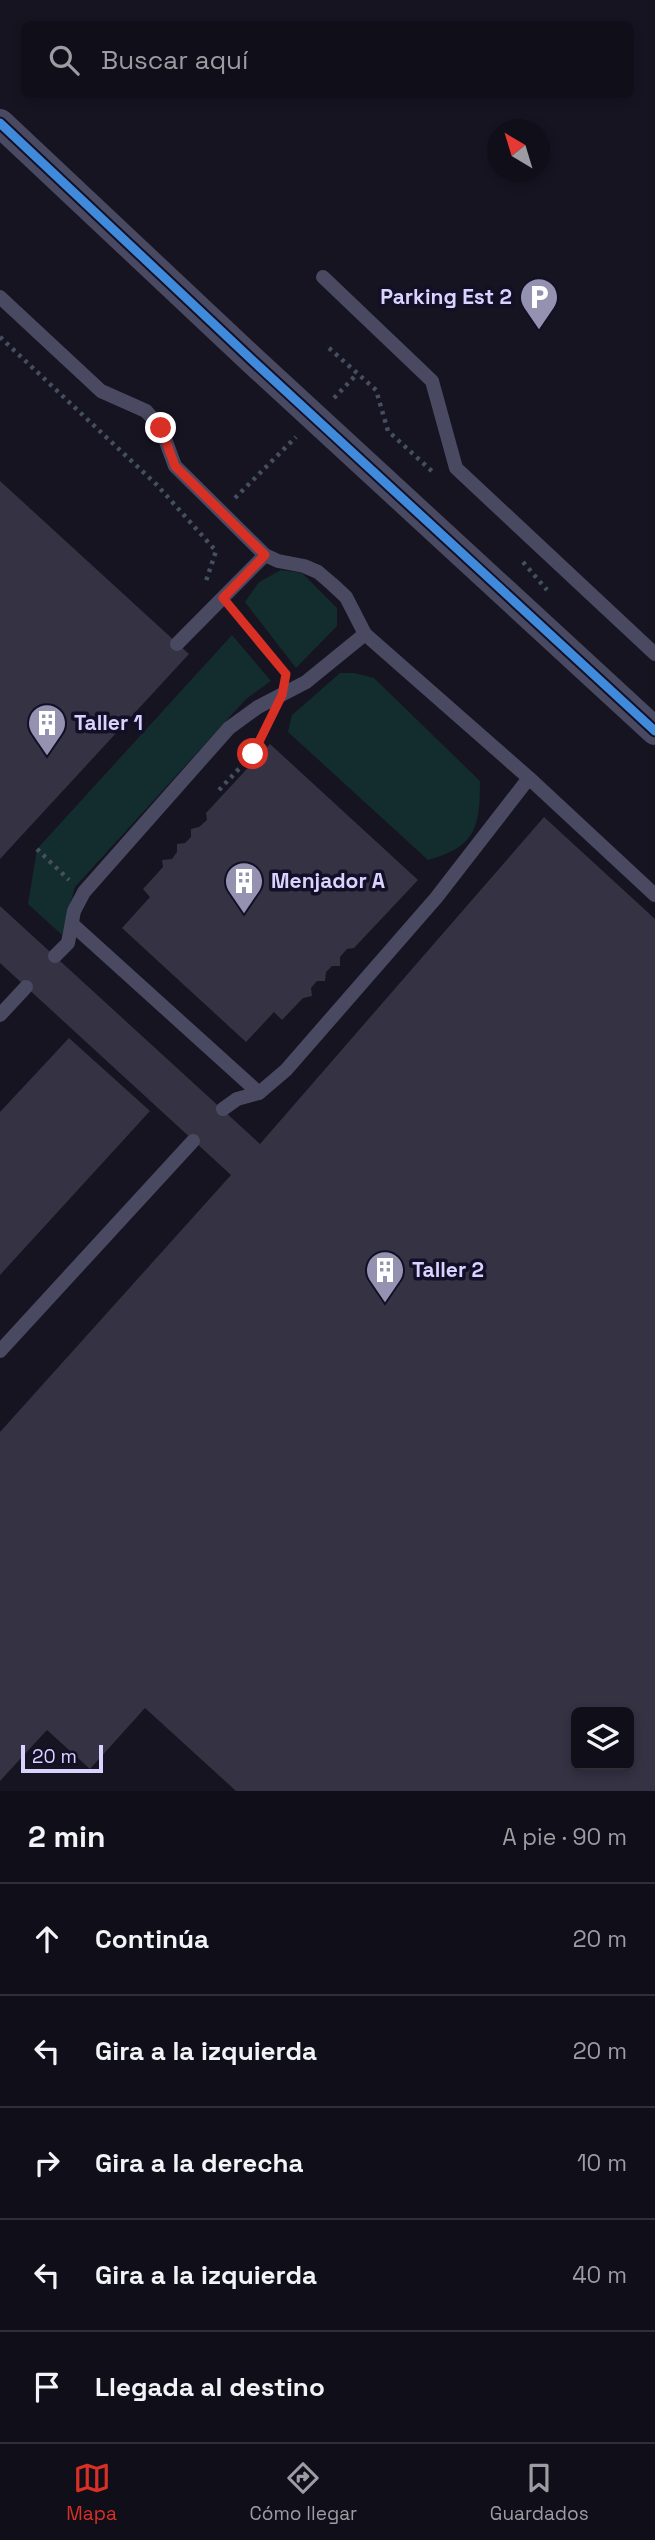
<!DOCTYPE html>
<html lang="es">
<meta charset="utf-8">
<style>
:root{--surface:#100f19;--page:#191822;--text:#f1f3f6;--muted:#9c9ca2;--line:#302f38;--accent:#d93025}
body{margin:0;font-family:"Space Grotesk",sans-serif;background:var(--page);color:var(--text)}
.controls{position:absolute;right:21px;bottom:21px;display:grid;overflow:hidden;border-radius:10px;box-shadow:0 4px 10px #0003}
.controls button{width:63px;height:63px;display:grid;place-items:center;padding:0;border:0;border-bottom:2px solid var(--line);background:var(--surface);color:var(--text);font:35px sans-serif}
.compass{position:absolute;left:487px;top:119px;width:63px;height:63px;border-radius:50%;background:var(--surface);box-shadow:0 4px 10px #0003;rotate:322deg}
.scale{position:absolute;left:21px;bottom:18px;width:82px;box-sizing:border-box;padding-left:7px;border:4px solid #d9d4ff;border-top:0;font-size:19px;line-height:24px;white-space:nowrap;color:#d9d4ff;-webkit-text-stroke:5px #130f26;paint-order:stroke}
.stop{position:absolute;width:21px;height:21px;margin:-16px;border:5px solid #d93025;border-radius:50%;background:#fff}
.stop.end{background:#d93025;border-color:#fff;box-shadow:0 2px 7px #0008}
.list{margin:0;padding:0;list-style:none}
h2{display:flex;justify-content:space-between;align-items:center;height:91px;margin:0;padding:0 28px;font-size:30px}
h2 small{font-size:23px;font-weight:400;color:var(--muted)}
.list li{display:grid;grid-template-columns:46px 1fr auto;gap:21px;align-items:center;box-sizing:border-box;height:112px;padding:0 28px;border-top:2px solid var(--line)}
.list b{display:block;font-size:26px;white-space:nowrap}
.list em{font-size:23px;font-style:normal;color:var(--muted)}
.icon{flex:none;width:38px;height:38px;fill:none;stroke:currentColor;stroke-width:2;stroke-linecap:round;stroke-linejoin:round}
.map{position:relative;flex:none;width:655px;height:1791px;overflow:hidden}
.search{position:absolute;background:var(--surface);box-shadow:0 4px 10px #0003;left:21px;right:21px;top:21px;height:77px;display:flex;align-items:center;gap:18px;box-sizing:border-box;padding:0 24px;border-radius:10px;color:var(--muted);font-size:26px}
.sheet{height:651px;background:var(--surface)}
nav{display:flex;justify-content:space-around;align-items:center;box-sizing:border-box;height:98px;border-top:2px solid var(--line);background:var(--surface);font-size:19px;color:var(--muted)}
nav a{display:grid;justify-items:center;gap:4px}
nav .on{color:var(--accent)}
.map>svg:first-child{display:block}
.grass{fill:#132c2d}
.building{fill:#343243;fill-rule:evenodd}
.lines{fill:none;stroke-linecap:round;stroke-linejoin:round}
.path{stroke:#44505f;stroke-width:4.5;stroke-dasharray:3.5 5;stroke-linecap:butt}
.lane{stroke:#4a4962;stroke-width:14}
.street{stroke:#4a4962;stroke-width:28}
.cycleway-casing{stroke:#130f26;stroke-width:13}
.cycleway{stroke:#408adc;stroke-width:9}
.route{stroke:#d93025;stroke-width:9}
.labels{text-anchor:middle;stroke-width:7;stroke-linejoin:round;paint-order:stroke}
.poi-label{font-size:21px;font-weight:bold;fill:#d9d4ff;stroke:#130f26;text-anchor:start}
</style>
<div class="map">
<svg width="655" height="1791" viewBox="0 0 655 1791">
<rect width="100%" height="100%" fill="#161421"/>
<path class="grass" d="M281 570 302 573 337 608V626L296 668 245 602 259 582Z
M232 635 271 681 246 699 75 887 62 935 28 904 37 849Z
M340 673H354L374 678 480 781C480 827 476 847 428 860L288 732 292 715Z"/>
<path class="building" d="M0 481 189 654 0 859Z
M270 744 418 880 354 948 347 949 340 957V966H332L326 972 325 981H317L311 988 312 996 303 998 282 1020 274 1012 246 1042 122 928 150 897 143 889 163 867 162 860 172 859 177 852V844L185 843 191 837V829L199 827 207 820 206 813Z
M544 817 655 919V1791H236L145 1708 90 1769 47 1730 0 1781V1432L231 1175 0 963V906L260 1144ZM576 1712H629V1765H576Z
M69 1038 150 1111 0 1275V1112Z"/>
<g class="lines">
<path class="path" d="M0 337 157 485 216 551 206 581 208 583
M329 348 376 390 388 431 435 474
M334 398 357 374
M235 498 296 437
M523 562 547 590
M235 612 283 671
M219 790 253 754 267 727
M37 849 69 880"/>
<path class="lane" d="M323 277 432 381 456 468 655 654
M0 297 101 391 146 411 161 428 175 466 265 555 278 561 304 566 318 572 332 584 346 597 365 634 529 778 655 895
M177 644 265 555
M72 924 259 1093
M55 956 68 943 74 911 84 892 229 728 258 707 306 682 365 634
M0 1015 26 987
M223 1109 237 1099 259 1093 286 1070 436 898 529 778
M0 1351 193 1141"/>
<path class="street" d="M0 123 251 359 655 731"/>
<defs>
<path id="cycleway" d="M0 123 251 359 655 731"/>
</defs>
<use href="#cycleway" class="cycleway-casing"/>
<use href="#cycleway" class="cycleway"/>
</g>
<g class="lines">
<path class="route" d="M161 428 175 466 265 555 223 598 286 674 282 695 253 754"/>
</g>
<defs>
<symbol id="parking-pin" viewBox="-11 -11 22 30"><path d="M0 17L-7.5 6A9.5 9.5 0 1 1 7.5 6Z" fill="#9591b1" stroke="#130f26"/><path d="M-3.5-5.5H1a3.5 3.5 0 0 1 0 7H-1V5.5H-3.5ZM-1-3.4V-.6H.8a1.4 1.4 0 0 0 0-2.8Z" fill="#fff"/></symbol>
<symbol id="building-pin" viewBox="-11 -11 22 30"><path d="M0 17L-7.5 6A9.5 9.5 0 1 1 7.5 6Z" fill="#9591b1" stroke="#130f26"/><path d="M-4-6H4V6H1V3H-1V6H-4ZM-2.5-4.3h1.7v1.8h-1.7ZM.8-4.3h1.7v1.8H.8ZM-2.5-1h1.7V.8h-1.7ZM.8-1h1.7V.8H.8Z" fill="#fff"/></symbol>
</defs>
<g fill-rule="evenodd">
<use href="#parking-pin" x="517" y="275" width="44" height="60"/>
<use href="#building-pin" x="25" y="701" width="44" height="60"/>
<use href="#building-pin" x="222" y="859" width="44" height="60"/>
<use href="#building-pin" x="363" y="1248" width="44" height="60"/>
</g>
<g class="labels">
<g class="poi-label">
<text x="512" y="304" text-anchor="end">Parking Est 2</text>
<text x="74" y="730">Taller 1</text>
<text x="271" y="888">Menjador A</text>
<text x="412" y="1277">Taller 2</text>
</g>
</g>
</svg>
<div class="controls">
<button><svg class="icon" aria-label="layers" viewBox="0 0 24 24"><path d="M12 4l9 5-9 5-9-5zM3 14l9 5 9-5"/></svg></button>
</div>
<svg class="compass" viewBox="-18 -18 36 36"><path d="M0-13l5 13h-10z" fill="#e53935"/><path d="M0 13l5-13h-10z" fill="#9c9ca2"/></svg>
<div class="scale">20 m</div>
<div class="stop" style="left:253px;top:754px"></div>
<div class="stop end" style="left:161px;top:428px"></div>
<div class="search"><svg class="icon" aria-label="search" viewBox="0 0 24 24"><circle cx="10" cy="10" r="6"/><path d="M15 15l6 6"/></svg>Buscar aquí</div>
</div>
<section class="sheet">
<h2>2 min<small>A pie · 90 m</small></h2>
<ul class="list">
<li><svg class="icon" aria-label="ahead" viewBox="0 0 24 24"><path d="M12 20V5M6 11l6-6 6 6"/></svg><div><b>Continúa</b></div><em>20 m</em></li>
<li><svg class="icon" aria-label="left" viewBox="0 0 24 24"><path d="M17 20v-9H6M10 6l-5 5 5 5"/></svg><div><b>Gira a la izquierda</b></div><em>20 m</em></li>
<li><svg class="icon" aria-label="right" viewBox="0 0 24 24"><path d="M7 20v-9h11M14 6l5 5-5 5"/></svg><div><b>Gira a la derecha</b></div><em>10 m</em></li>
<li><svg class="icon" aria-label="left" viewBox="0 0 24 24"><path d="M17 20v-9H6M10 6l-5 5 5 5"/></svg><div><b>Gira a la izquierda</b></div><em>40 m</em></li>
<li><svg class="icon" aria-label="arrive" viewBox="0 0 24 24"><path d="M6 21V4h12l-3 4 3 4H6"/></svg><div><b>Llegada al destino</b></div></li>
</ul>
</section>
<nav>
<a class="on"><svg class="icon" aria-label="map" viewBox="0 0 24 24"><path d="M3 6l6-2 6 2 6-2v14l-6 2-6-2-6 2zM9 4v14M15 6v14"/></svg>Mapa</a>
<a><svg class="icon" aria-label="directions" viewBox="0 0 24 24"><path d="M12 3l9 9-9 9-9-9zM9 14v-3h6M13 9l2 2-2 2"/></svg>Cómo llegar</a>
<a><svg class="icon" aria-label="saved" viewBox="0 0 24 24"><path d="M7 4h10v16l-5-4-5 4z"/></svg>Guardados</a>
</nav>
